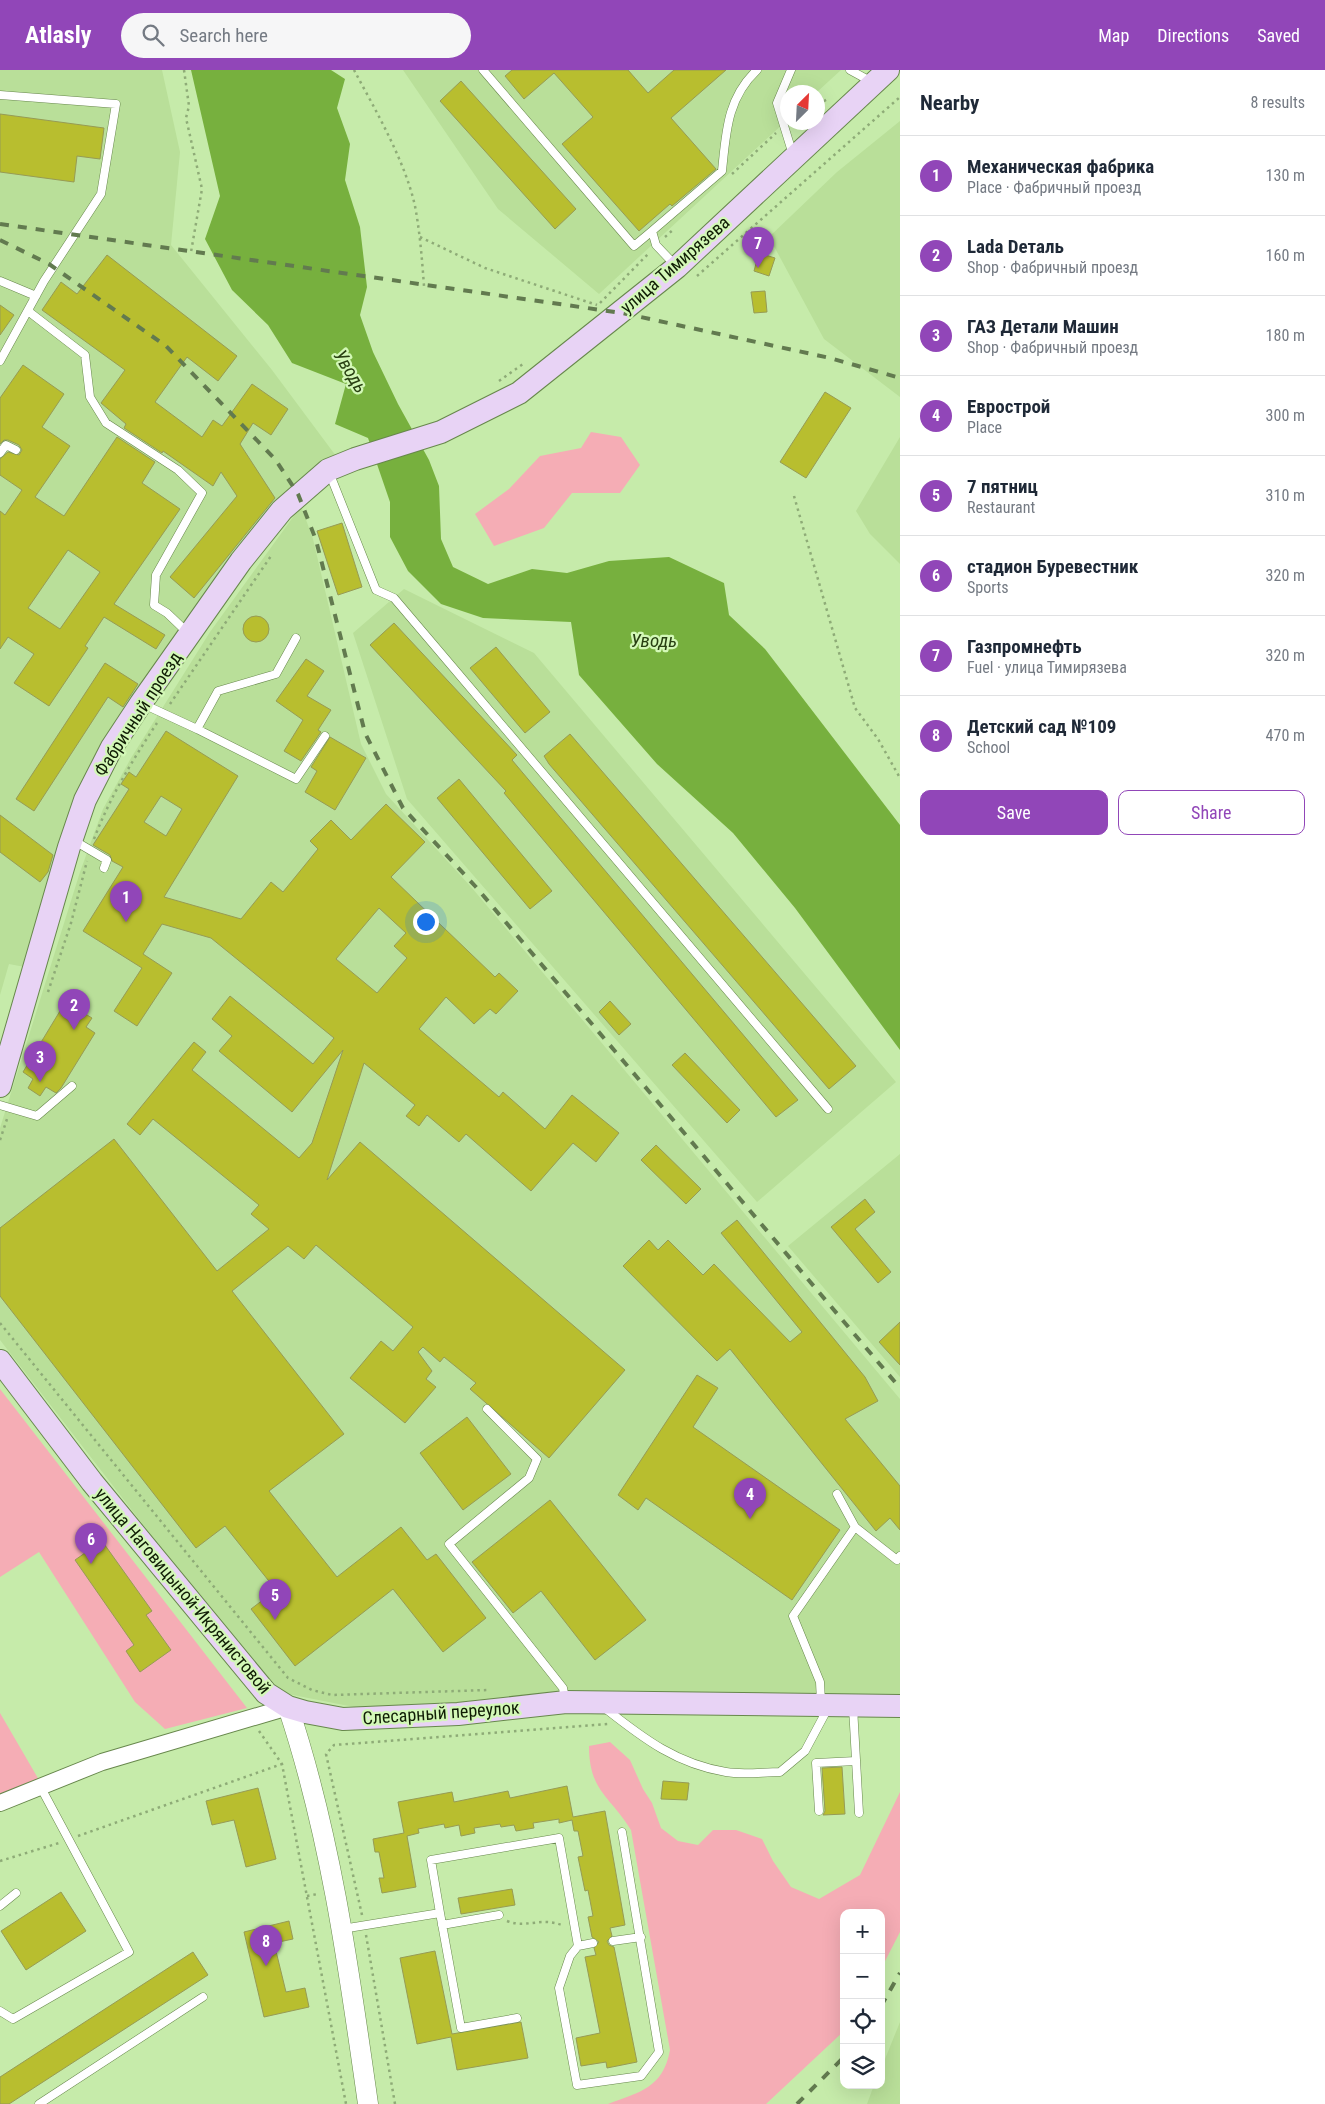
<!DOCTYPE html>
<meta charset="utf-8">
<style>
:root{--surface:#fff;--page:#f6f6f7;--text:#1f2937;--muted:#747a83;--line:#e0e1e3;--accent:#9146b8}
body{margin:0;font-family:"Roboto Condensed",sans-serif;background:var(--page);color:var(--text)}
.controls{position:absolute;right:15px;bottom:15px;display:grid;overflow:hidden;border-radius:10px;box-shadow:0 5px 20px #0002}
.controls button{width:45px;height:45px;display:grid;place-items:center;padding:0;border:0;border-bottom:1px solid var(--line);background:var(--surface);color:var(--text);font:25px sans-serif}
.compass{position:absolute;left:780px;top:15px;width:45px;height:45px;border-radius:50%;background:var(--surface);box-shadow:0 5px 20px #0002;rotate:24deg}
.you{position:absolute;left:425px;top:851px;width:18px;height:18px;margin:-12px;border:4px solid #fff;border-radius:50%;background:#1a73e8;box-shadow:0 0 0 8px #1a73e833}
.badge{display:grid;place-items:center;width:32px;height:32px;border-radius:50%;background:var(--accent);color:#fff;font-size:16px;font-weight:700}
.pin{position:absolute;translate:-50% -41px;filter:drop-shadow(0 1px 2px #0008)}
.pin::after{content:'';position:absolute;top:26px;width:18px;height:15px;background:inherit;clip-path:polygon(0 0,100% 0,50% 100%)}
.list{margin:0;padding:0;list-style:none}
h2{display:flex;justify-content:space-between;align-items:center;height:65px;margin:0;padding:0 20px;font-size:21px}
h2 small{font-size:16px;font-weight:400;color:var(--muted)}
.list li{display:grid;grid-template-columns:32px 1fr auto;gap:15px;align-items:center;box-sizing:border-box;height:80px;padding:0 20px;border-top:1px solid var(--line)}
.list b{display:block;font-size:19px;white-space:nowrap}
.list p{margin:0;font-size:16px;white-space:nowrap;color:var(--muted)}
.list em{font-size:16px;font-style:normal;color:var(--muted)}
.actions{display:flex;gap:10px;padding:15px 20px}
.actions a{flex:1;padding:11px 0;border:1px solid var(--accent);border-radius:10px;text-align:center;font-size:18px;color:var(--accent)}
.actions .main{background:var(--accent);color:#fff}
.icon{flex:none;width:28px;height:28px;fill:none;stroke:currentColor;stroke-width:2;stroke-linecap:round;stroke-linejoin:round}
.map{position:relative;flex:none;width:900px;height:2034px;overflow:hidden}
header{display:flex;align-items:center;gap:30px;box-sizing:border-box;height:70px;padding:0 25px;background:var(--accent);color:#fff}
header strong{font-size:24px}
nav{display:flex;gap:28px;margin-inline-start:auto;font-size:18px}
.search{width:350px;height:45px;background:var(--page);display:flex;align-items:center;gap:12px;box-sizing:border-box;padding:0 18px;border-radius:28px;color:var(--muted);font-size:19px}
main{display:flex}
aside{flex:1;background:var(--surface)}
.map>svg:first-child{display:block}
.built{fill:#b9df99}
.green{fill:#f5adb5}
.water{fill:#77b03e}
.building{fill:#b8be2f;stroke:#969b55;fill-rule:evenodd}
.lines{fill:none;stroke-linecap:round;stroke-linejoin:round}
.service-casing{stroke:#67874c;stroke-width:9}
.minor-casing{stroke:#67874c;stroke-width:18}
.tertiary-casing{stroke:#67874c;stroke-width:21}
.secondary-casing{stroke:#67874c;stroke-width:24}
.path{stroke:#8eab77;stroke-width:2.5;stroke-dasharray:2.5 4;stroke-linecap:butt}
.service{stroke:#fff;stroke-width:8}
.minor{stroke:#fff;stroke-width:16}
.tertiary{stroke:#fff;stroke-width:20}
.secondary{stroke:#e8d3f5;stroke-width:22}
.rail{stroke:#627a4f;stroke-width:4;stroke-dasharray:9 9;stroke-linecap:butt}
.labels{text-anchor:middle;stroke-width:4.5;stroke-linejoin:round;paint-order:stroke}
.street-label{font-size:18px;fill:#101d05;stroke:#d3f8b7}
.water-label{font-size:19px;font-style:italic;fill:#283f12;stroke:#d3f8b7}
</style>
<header>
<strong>Atlasly</strong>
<div class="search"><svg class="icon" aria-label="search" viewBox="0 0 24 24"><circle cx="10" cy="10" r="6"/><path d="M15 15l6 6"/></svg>Search here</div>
<nav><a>Map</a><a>Directions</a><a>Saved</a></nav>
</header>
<main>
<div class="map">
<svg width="900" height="2034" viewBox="0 0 900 2034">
<rect width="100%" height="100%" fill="#c6ebaa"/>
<path class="built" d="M0 0H162L180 82 171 175 272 300 336 386 105 683 30 898 9 894 0 925Z
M403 0H841L817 22H788L787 50 599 224 498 139Z
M900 51V327L824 269 769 167 837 102Z
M900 367V494L870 464 856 441Z
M301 436 313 469 361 674 386 724 472 818 900 1329V1627L464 1634 364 1639 288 1624 265 1612 0 1270V1058L80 802 103 739 131 688 210 562Z
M404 519 534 583 896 1012 757 1132 407 729 353 563Z
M900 1084V1307L788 1176Z
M900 1952V2034H867L874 2015H881V1999Z"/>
<path class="green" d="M591 362 621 367 640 395 620 423H572L544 458 494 476 475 444 509 419 540 386 581 378Z
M0 1319 247 1638 165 1659 135 1632 39 1482 0 1507Z
M0 1643 39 1710 0 1728Z
M610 1672 630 1690 643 1719 652 1733 661 1758 678 1771 698 1775 713 1760H736L762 1769 773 1791 791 1817 819 1829 860 1805 900 1722V1862L881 1899V1843H844V1961L766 2034H608C640 2022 663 2018 670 1980L631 1760C610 1726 589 1721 589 1676Z"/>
<path class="water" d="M191 0H331L345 9 337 38 350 74 345 110 360 157 367 217 360 245 373 282 398 334 429 390 439 416 441 469 453 497 488 514 532 499 567 503 609 491 669 487 724 513 729 545 765 579 900 755V980L795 838 733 763 657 694 579 605 571 552 483 548 441 534 408 501 390 467V432L368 368 335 354 346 314 292 293 268 255 232 220 205 169 220 126Z"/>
<path class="building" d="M512 0H628L648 23 674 0H726L671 48 716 99 672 136 670 134 639 161 562 74 593 47 554 3 524 29 505 6Z
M461 11 576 139 555 159 440 31Z
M0 44 104 58 100 89 77 86 74 112 0 102Z
M759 183 775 188 769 206 754 201Z
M107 185 237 286 218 311 187 287 155 332 202 367 213 350 222 356 252 314 288 339 271 365 253 353 240 374 275 428 194 528 170 507 237 426 221 402 213 416 163 381 162 383 124 358 126 354 101 333 125 300 42 240 61 212 77 224Z
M765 221 767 242 754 243 751 222Z
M0 235 14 245 0 265Z
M23 295 64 324 42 357 70 376 35 427 64 446 117 367 155 392 142 413 180 439 114 534 165 565 156 579 104 547 85 576 88 578 49 636 14 613 34 584 8 567 0 579V441L5 445 22 420 0 405V389L8 382 19 385 22 380 19 375 8 370H4L0 374V328ZM68 480 100 502 60 559 28 538Z
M825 322 851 338 806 408 780 392Z
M342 453 362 517 338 525 317 461Z
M243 559a13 13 0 1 1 26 0a13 13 0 1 1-26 0Z
M394 553 517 685 512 690 798 1030 776 1047 504 723 506 721 370 575Z
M496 577 550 642 525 663 470 598Z
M306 589 324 601 307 626 331 640 318 660 321 662 301 691 284 681 303 650 276 631Z
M105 593 138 614 123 637 108 627 34 741 16 729Z
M166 661 238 706 164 827 241 849 271 812 283 822 318 779 310 771 331 750 351 770 386 734 425 772 391 807 495 907 499 903 518 921 496 944 490 939 474 954 446 927 419 959 499 1027 503 1022 545 1059 572 1025 619 1063 596 1092 573 1073 531 1121 466 1064 459 1072 427 1045 419 1056 406 1046 415 1035 364 993 327 1110 360 1072 625 1300 549 1388 470 1319 476 1313 444 1287 440 1292 423 1277 418 1282 432 1301 426 1309 436 1317 405 1353 350 1308 381 1271 393 1281 413 1257 316 1175 304 1189 288 1176 232 1221 344 1364 269 1421 337 1507 401 1457 427 1490 436 1484 486 1548 443 1582 393 1519 295 1596 251 1539 276 1520 225 1456 196 1478 0 1226V1158L114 1069 217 1201 269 1159 251 1144 259 1135 153 1049 140 1065 127 1054 194 972 206 982 192 1000 299 1088 312 1073 343 980 292 1042 219 981 232 966 212 949 230 926 313 994 334 968 211 868 162 854 143 884 172 903 137 956 114 941 142 898 83 861 123 797 112 791 110 785 93 775 129 719 121 714 129 702 136 707ZM161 726 182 739 166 766 144 752ZM379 838 406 863 394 876 407 888 377 923 336 889Z
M570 664 856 996 829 1019 549 694 544 686Z
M330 667 366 688 335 740 305 722 317 701 311 697Z
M459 709 552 821 530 839 437 728Z
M0 745 53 785 48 802 40 812 0 782Z
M610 931 631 954 619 965 599 942Z
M77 939 92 948 86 957 95 963 61 1018 56 1023 46 1017 40 1026 28 1018 33 1009 23 1002 60 941 72 948Z
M685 983 740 1040 727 1053 672 995Z
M656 1075 701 1119 686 1134 641 1090Z
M865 1129 875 1142 855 1159 891 1202 878 1213 831 1157Z
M737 1150 865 1307 878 1331 845 1349 900 1416V1460L890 1448 876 1461 730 1279 717 1291 623 1196 649 1170 658 1180 668 1170 703 1205 714 1194 790 1272 802 1262 721 1163Z
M900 1252V1295L879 1272Z
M697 1305 718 1318 693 1357 840 1460 792 1530 646 1428 638 1440 618 1425Z
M467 1347 511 1404 463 1440 420 1383Z
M550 1430 646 1550 595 1590 541 1521 513 1543 472 1492Z
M102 1471 152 1541 146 1545 171 1580 140 1602 126 1581 134 1575 75 1490Z
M842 1697 845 1744 823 1745 825 1741 822 1698Z
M663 1711 689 1713 687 1730 661 1729Z
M567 1716 573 1747 605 1741 625 1855 610 1858 612 1866 607 1871 609 1875 614 1877 637 1992 607 1998 606 1992 581 1996 576 1968 600 1963 585 1887 596 1885 594 1878 599 1872 592 1867 588 1847 593 1846 588 1820 585 1821 578 1787 583 1786 578 1761H574L572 1750 559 1753V1749L533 1753 534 1758 516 1761 514 1755 501 1757 500 1754 474 1758 475 1763 461 1766 459 1755 445 1758 444 1754 418 1759 419 1763 407 1766 416 1817 382 1823 379 1808H384L379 1782H375L373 1769 404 1763 398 1732 452 1722 454 1732 508 1721 510 1728Z
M258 1718 276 1789 246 1797 234 1750 212 1755 206 1731Z
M512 1819 515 1835 461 1844 458 1828Z
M61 1822 86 1861 26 1900 1 1861Z
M289 1851 293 1869 274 1873 286 1922 305 1918 309 1937 264 1947 244 1862Z
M435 1881 452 1964 521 1952 528 1988 457 2000 451 1967 417 1974 400 1888Z
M193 1882 208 1905 9 2034H0V2007Z"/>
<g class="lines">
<defs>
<path id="service" d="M483 0 634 176 652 161
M791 0 777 33 793 85
M850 0 872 12
M0 25 116 34 101 124 44 211 0 291
M675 195 656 175 652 161 722 101C726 63 727 28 757 0
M0 211 36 226
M28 241 85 285 90 327 106 353 178 400 202 423 156 505 154 535 167 543 188 563
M0 383 6 375 16 380
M329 402 376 520 394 528 828 1039
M143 634 197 659 218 621 276 604 296 568
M197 659 296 709 325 666
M73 770 107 790 104 798
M0 1035 37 1046 72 1016
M487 1339 537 1389 529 1408 449 1474 563 1618 565 1629
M855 1457 897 1490 900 1486
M821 1632 820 1612 793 1546 855 1457 837 1424
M853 1637 859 1743
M606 1639C644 1669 677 1694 726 1702 743 1705 763 1702 780 1702L805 1681 828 1638
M819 1741 816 1693 856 1691
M0 1836 16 1823
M440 1843 461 1958 517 1948
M442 1855 499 1845
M342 1859 440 1843 431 1790 559 1768 578 1876 593 1873
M613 1871 641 1867
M578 1876 570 1886 559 1918 577 2015 641 2006 659 1982 622 1762
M0 1941 13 1949 129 1882 40 1716
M39 2034 203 1927"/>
<path id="minor" d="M0 1733 102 1692 288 1637"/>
<path id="tertiary" d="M288 1637C331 1766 349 1900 368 2034"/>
<path id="secondary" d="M0 1016 69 777 85 730 112 677 141 633 241 491 282 440 328 400 355 389 441 362 519 323 677 197 888 0
M0 1291 92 1412 266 1623 288 1637 305 1642 343 1649 458 1644 566 1632 900 1636"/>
</defs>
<use href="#service" class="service-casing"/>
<use href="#minor" class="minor-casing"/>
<use href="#tertiary" class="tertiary-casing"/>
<use href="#secondary" class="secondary-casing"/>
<path class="path" d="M184 0 189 36 186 48 202 119 191 182
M354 0C376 41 405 91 415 136 420 163 422 189 424 216
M818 34 828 29
M732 104 776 63
M420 167 485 198 597 235
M665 167 674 159
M697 206 900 27
M600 233 649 183
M499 311 523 294
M794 426 855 638 878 669 900 708
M170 634 271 486
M94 769C110 727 132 691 157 653
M48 922 71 853 87 791
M0 1070 7 1049
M0 1253 288 1608 312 1620 332 1625 488 1620
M259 1661 282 1694 346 2034
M78 1766 282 1694
M0 1791 59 1773
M307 1826 318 1824
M362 1845 326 1684 334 1675 608 1654
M507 1851C527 1859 541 1846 564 1856
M366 1865 395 2034"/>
<use href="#service" class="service"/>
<use href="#minor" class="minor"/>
<use href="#tertiary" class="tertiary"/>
<use href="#secondary" class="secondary"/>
<path class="rail" d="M0 154 622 243 830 288 900 308
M0 170 49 194 166 276 275 389 298 424 316 470 365 663 403 738 476 817 900 1318
M881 1936 900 1903
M797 2034 844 1987"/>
</g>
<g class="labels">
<g class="street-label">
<text transform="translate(675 195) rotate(-41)" y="6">улица Тимирязева</text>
<text transform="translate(138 644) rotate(-57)" y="6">Фабричный проезд</text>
<text transform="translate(183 1521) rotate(50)" y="6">улица Наговицыной-Икрянистовой</text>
<text transform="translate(441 1643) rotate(-4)" y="6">Слесарный переулок</text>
</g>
<g class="water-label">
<text transform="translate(351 301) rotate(59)" y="7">Уводь</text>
<text x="654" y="577">Уводь</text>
</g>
</g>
</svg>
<div class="controls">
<button>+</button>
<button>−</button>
<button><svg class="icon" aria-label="locate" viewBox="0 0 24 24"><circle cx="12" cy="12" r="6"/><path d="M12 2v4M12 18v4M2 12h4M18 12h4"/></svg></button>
<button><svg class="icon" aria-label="layers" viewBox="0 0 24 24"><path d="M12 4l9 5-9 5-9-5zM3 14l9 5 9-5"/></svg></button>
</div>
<svg class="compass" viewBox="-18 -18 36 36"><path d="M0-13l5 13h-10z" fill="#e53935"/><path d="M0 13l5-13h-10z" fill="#747a83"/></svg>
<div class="you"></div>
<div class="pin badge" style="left:126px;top:852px">1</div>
<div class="pin badge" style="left:74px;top:960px">2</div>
<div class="pin badge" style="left:40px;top:1012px">3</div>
<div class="pin badge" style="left:750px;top:1449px">4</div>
<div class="pin badge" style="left:275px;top:1550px">5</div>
<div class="pin badge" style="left:91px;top:1494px">6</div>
<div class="pin badge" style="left:758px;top:198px">7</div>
<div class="pin badge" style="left:266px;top:1896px">8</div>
</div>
<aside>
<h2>Nearby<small>8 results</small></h2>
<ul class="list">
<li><span class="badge">1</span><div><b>Механическая фабрика</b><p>Place · Фабричный проезд</p></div><em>130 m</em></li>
<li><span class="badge">2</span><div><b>Lada Dеталь</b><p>Shop · Фабричный проезд</p></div><em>160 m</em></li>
<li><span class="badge">3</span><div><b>ГАЗ Детали Машин</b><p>Shop · Фабричный проезд</p></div><em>180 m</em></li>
<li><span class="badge">4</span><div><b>Еврострой</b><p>Place</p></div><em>300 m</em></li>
<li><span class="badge">5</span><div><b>7 пятниц</b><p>Restaurant</p></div><em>310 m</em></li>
<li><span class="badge">6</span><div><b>стадион Буревестник</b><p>Sports</p></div><em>320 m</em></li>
<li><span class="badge">7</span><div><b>Газпромнефть</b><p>Fuel · улица Тимирязева</p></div><em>320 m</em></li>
<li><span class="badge">8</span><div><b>Детский сад №109</b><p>School</p></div><em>470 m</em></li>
</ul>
<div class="actions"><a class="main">Save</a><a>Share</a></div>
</aside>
</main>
